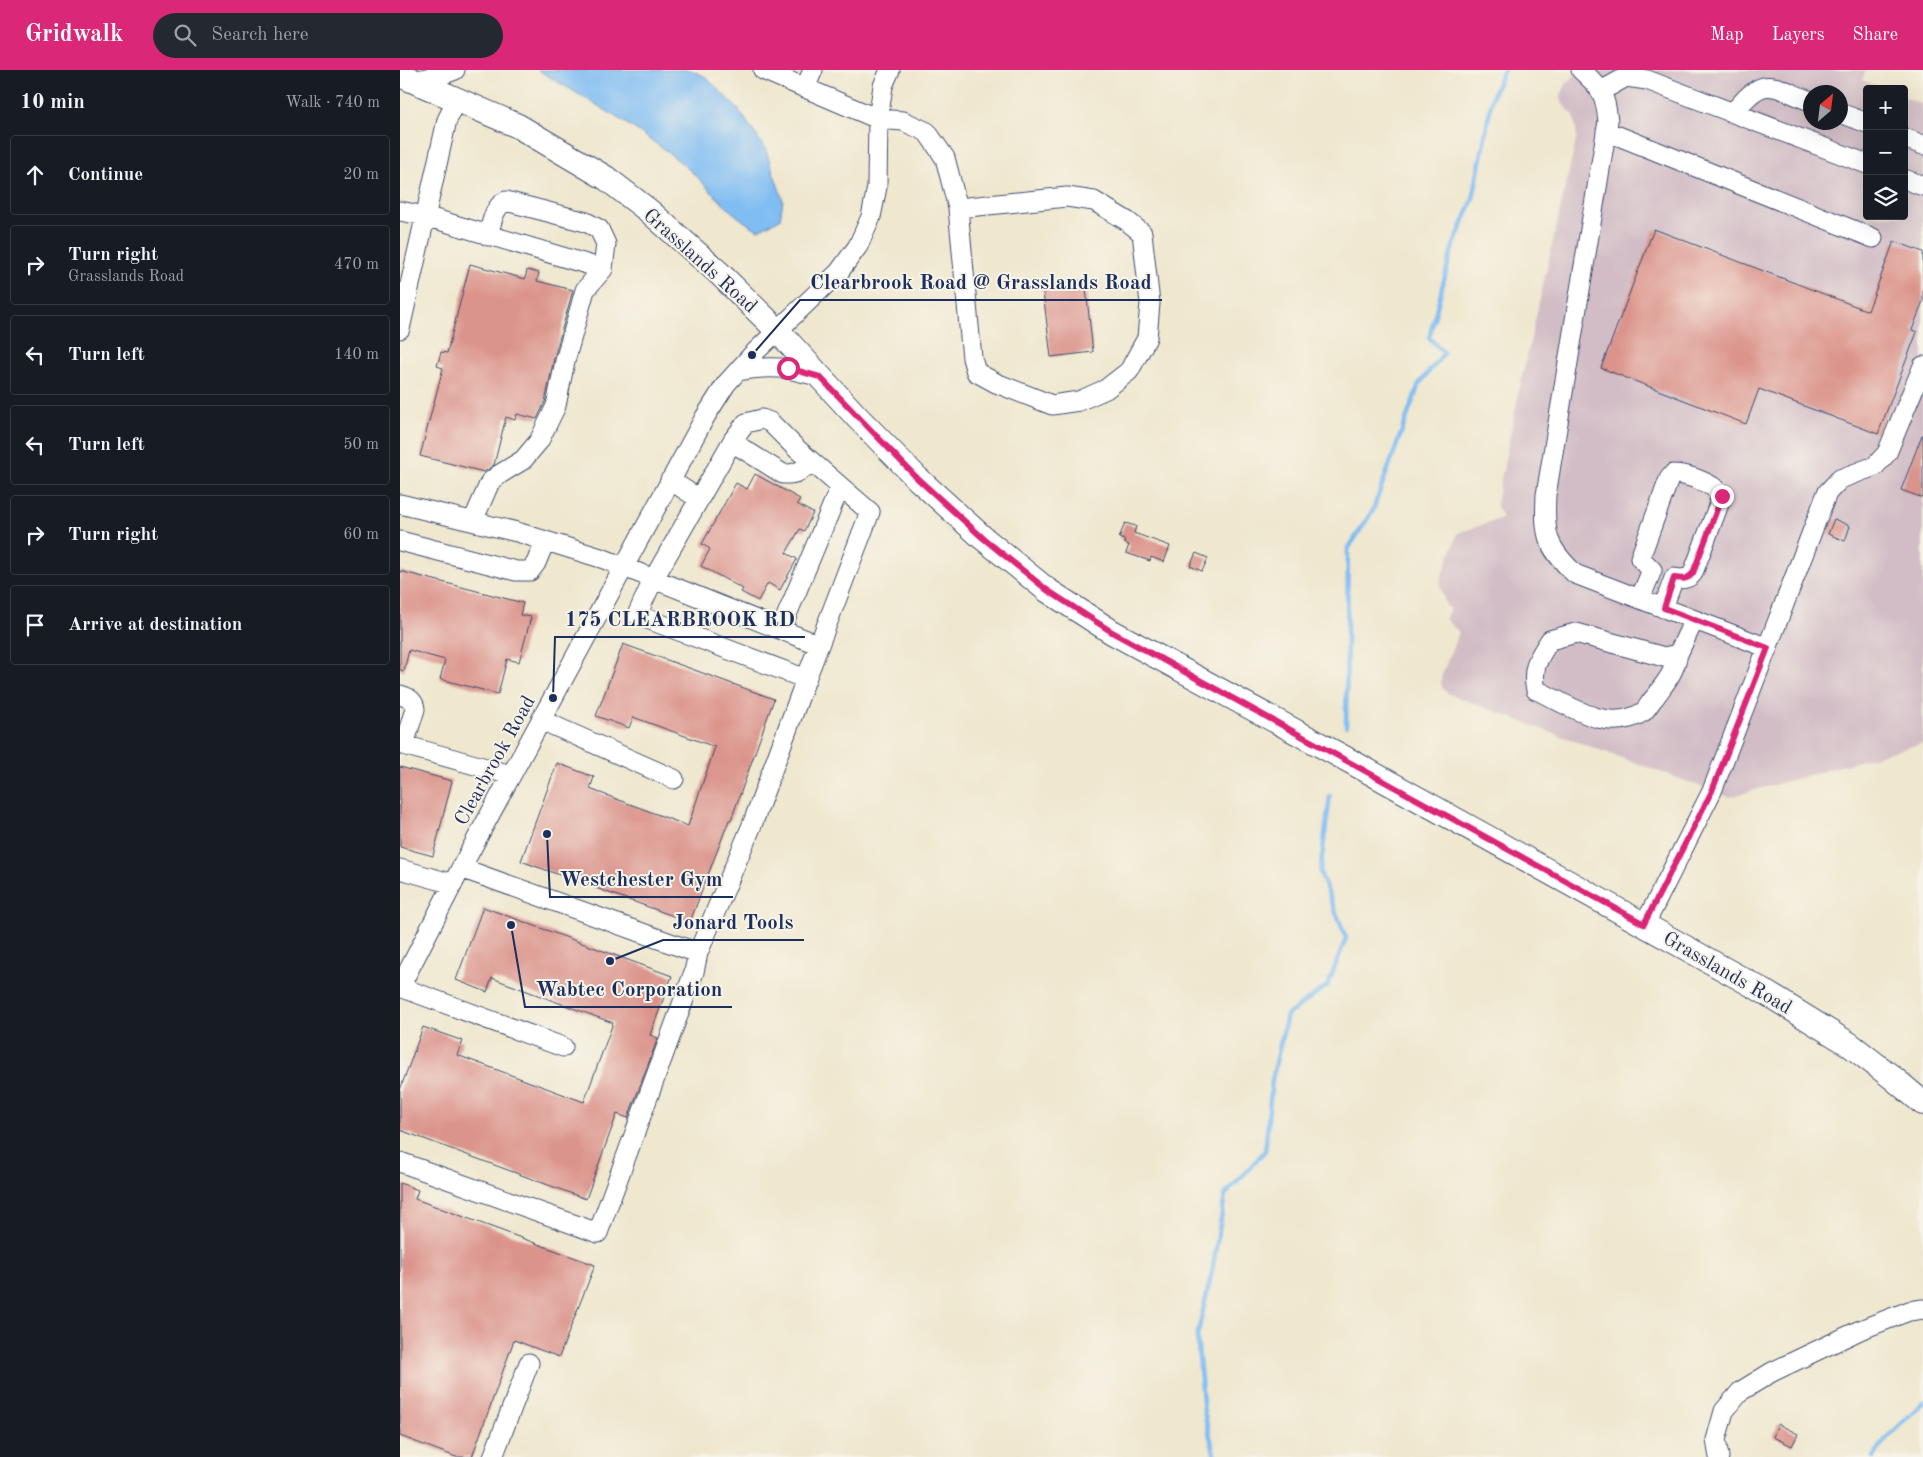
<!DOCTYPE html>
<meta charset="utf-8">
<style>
:root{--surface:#171b24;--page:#242831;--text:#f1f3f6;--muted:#9ea1a6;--line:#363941;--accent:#db2777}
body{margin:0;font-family:"Old Standard TT",serif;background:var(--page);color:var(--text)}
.controls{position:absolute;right:15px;top:15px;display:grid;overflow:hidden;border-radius:5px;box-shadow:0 5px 20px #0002}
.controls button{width:45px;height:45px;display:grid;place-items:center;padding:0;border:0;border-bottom:1px solid var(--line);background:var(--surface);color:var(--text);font:25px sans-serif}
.compass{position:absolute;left:1403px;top:15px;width:45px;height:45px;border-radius:50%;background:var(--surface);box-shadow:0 5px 20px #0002;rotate:28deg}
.stop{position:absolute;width:15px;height:15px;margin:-11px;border:4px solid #db2777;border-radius:50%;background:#fff}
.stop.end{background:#db2777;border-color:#fff;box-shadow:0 1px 5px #0008}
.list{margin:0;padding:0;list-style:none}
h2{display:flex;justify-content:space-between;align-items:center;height:65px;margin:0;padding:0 20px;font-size:21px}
h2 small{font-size:16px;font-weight:400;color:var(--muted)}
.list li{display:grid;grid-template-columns:32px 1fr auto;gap:15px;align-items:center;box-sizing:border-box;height:80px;margin:0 10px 10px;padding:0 10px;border:1px solid var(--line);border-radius:5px}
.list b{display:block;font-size:19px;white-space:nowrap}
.list p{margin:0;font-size:16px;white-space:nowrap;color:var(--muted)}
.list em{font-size:16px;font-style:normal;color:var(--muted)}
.icon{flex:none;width:28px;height:28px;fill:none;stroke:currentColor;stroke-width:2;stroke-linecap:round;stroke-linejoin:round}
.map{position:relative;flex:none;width:1523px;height:1387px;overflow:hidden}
header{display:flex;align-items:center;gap:30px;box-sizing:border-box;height:70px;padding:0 25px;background:var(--accent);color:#fff}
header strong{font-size:24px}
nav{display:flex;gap:28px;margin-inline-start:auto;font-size:18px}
.search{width:350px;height:45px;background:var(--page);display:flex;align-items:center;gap:12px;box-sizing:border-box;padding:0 18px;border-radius:28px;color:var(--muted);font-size:19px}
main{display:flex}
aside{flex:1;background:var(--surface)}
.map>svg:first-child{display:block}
.industrial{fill:#d2bdc6;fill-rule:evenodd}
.water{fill:#80bdf3;stroke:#4e76a8}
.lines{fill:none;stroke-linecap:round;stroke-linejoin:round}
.stream{stroke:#80bdf3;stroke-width:4.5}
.building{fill:#db948c}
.minor-casing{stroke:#3b4b6f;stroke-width:21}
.major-casing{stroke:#3b4b6f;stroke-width:26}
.minor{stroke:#fff;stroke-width:19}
.major{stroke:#fff;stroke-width:24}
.route{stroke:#db2777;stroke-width:6}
.labels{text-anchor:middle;stroke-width:4;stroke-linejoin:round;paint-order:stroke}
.street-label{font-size:20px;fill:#1b2f5e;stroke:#f7f3e8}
.leader{fill:none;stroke:#1b2f5e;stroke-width:2}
.callout-dot{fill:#1b2f5e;stroke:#f7f3e8;stroke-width:2}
.callout-label{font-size:21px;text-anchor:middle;font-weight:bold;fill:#1b2f5e;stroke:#f7f3e8;stroke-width:4;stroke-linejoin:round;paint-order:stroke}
</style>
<header>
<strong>Gridwalk</strong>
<div class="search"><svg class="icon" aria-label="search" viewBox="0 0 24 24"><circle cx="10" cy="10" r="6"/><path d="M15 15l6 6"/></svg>Search here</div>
<nav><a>Map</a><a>Layers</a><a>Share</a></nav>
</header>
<main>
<aside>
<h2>10 min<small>Walk · 740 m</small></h2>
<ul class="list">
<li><svg class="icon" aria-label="ahead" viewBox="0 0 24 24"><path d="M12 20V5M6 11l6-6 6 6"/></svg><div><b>Continue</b></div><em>20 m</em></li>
<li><svg class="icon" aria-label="right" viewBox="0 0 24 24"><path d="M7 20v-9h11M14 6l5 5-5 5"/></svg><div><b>Turn right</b><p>Grasslands Road</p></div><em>470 m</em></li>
<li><svg class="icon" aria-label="left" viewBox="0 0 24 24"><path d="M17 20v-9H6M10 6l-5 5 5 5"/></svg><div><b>Turn left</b></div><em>140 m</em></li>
<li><svg class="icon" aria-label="left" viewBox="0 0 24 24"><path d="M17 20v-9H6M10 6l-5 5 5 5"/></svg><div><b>Turn left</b></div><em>50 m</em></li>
<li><svg class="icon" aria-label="right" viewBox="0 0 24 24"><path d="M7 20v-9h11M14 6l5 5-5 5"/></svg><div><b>Turn right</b></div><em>60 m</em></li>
<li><svg class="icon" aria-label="arrive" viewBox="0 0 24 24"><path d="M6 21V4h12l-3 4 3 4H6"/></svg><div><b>Arrive at destination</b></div></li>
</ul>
</aside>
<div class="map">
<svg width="1523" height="1387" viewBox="0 0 1523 1387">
<rect width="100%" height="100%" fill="#f7f3e8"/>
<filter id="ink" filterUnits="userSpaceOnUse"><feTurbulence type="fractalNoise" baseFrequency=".02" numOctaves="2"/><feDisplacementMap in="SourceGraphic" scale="10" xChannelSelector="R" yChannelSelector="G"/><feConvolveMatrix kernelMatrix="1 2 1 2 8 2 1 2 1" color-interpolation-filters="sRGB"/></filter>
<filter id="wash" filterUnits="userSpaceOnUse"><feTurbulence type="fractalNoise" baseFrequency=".0096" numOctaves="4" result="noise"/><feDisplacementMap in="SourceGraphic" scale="20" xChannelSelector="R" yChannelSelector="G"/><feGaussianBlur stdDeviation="1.12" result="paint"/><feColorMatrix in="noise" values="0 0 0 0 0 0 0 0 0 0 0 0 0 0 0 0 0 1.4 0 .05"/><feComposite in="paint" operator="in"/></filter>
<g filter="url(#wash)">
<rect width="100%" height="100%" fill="#efe7ce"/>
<path class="industrial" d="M1179 0H1466L1462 10 1483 19H1467V146H1504V27L1523 35V673L1330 727 1136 657 1047 623 1043 619 1041 613 1042 605 1059 562 1045 549 1050 539 1046 535 1040 516 1041 509 1058 463 1102 448 1096 434 1121 312 1177 66 1174 46 1165 36 1161 30V25L1166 14ZM1410 22H1440V52H1410Z"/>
<path class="water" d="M138 0H291L306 7 338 39 365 78 383 130 380 149 358 160C324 142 304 109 274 87 232 54 184 28 138 0Z"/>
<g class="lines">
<path class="stream" d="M946 656 948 479 973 440 1019 314 1044 283 1029 268 1052 179 1073 129 1093 24 1104 0
M815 1387 804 1342 797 1266 812 1202 825 1125 865 1081 872 1010 887 945 928 915 946 868 920 802 930 726
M1474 1387 1485 1370 1523 1332"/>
</g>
<g id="blocks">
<path class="building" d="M1254 159 1468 241 1494 171 1523 182V231L1512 260 1517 262 1478 364 1359 319 1346 354 1201 298Z
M70 194 125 209 127 200 139 203 137 211 173 220 154 288 145 332 137 349 117 344 115 350 106 347 94 395 84 402 20 386 43 298 37 296 41 282 47 283Z
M685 210 693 282 651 287 642 214Z
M1522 365H1523V428L1501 420Z
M355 404 400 429 397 434 413 443 404 461 400 459 386 483 397 489 380 520 368 513 358 531 341 522 343 519 301 496 310 479 302 474 336 413 347 419Z
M1434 449 1450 456 1445 471 1428 464Z
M725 453 736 456 734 463 770 476 764 492 751 487 750 491 726 483 729 475 724 473 725 470 719 468Z
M796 483 808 488 802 501 790 496Z
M0 501 123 533 120 545 131 547 119 592 107 589 98 624 40 609 45 590 9 580 4 601 0 600Z
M223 574 374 629 331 750H329L290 852 121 791 157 693 194 707 190 719 288 756 315 677 233 647 229 658 196 646Z
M0 697 52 711 33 786 0 777Z
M83 837 272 906 250 965 258 968 228 1048 217 1044 186 1129 0 1060V1020L23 957 63 971 57 985 184 1032 213 953 92 908 87 922 56 910Z
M0 1113 18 1120 15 1129 195 1195 159 1287 114 1270 72 1387H56L0 1366Z
M1378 1354 1398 1364 1392 1376 1373 1367Z"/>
</g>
</g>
<g filter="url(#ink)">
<use href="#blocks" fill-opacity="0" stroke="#3b4b6f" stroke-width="1"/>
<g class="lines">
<defs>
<path id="minor" d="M363 0 478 49 503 51 527 62 545 88 558 138 572 288 576 302 596 313 652 335 679 331 706 319 729 301 747 268 750 233 742 163 727 151 694 131 667 127 558 138
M1181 0C1202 19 1205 23 1208 51L1146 425C1144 465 1146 476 1175 504L1368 578
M12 11 41 5 55 0
M405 18 413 0
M1201 21 1226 7 1247 10 1467 94
M1333 43C1365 4 1369 15 1410 31
M1440 43 1467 53
M1206 61 1473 168
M1504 68 1523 75
M1504 109 1523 116
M0 141 25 146 203 199
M0 259 47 50 57 30
M338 301C373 295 386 297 420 307
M332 372 383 404C397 405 402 400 412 392
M270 410 299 429
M0 434 117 462 204 489 419 575 406 609 237 545 253 510 333 370 346 353 362 349 370 352 397 379 470 442 419 575
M73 451 90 412 100 404 123 390 139 371 156 336 165 291 185 220 203 199 206 174 199 159 186 152 106 131C93 137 92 153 88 166
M0 471 116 501H130L136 493 145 471
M1240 529 1252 500 1240 488 1269 409 1273 404C1287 404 1316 414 1322 426L1293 503C1288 510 1282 509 1274 508L1263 538
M381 559 440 417
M1278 584C1273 605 1267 610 1255 627 1251 631 1247 639 1243 642 1207 665 1168 634 1136 620 1131 599 1138 588 1150 570L1176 563 1264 587 1278 584 1294 550
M0 625C8 627 14 630 15 639L4 675
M141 650 274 709
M0 674 111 705
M61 798 298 883
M0 799 53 814
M1245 854 1312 721 1427 423 1440 409 1475 396 1487 383 1523 296
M0 917 61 798 305 347 326 314 352 285 439 202 458 176 471 147 477 117 478 49 483 16 490 0
M0 917 163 977
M0 1092 198 1163 294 902 298 883 352 755 406 609
M93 1387 129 1293
M1319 1387 1316 1370 1324 1341 1341 1321 1372 1302 1460 1260 1509 1241 1523 1239"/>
<path id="major" d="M0 5 118 56 206 108 249 141 320 204 377 260 458 348 518 409 583 468 647 520 712 562 948 690 1358 918 1449 974 1493 1008 1523 1033"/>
</defs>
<use href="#minor" class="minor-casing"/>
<use href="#major" class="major-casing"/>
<use href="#minor" class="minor"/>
<use href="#major" class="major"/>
</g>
</g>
<g class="lines" filter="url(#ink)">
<path class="route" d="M388 298 420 307 518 409 583 468 647 520 712 562 1244 854 1312 721 1368 578 1264 538 1274 508C1282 509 1288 510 1293 503L1322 426"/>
</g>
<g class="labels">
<g class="street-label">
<text transform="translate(301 190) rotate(42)" y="7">Grasslands Road</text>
<text transform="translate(94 690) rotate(-61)" y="7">Clearbrook Road</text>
<text transform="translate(1328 902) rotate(30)" y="7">Grasslands Road</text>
</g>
</g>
<path class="leader" d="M352 285L400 230H762M153 628L155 567H405M147 764L150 827H333M210 891L263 870H404M111 855L125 937H332"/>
<g class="callout-dot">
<circle cx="352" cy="285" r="5"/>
<circle cx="153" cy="628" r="5"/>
<circle cx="147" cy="764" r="5"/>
<circle cx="210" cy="891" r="5"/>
<circle cx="111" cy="855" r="5"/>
</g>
<g class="callout-label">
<text x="581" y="219">Clearbrook Road @ Grasslands Road</text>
<text x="280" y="556">175 CLEARBROOK RD</text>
<text x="241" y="816">Westchester Gym</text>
<text x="333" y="859">Jonard Tools</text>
<text x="229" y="926">Wabtec Corporation</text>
</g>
</svg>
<div class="controls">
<button>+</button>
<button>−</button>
<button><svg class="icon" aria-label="layers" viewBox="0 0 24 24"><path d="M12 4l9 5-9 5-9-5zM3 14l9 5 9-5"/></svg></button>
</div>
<svg class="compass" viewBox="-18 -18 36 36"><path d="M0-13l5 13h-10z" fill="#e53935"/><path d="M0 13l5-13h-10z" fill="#9ea1a6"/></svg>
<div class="stop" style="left:388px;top:298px"></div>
<div class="stop end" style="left:1322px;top:426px"></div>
</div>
</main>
